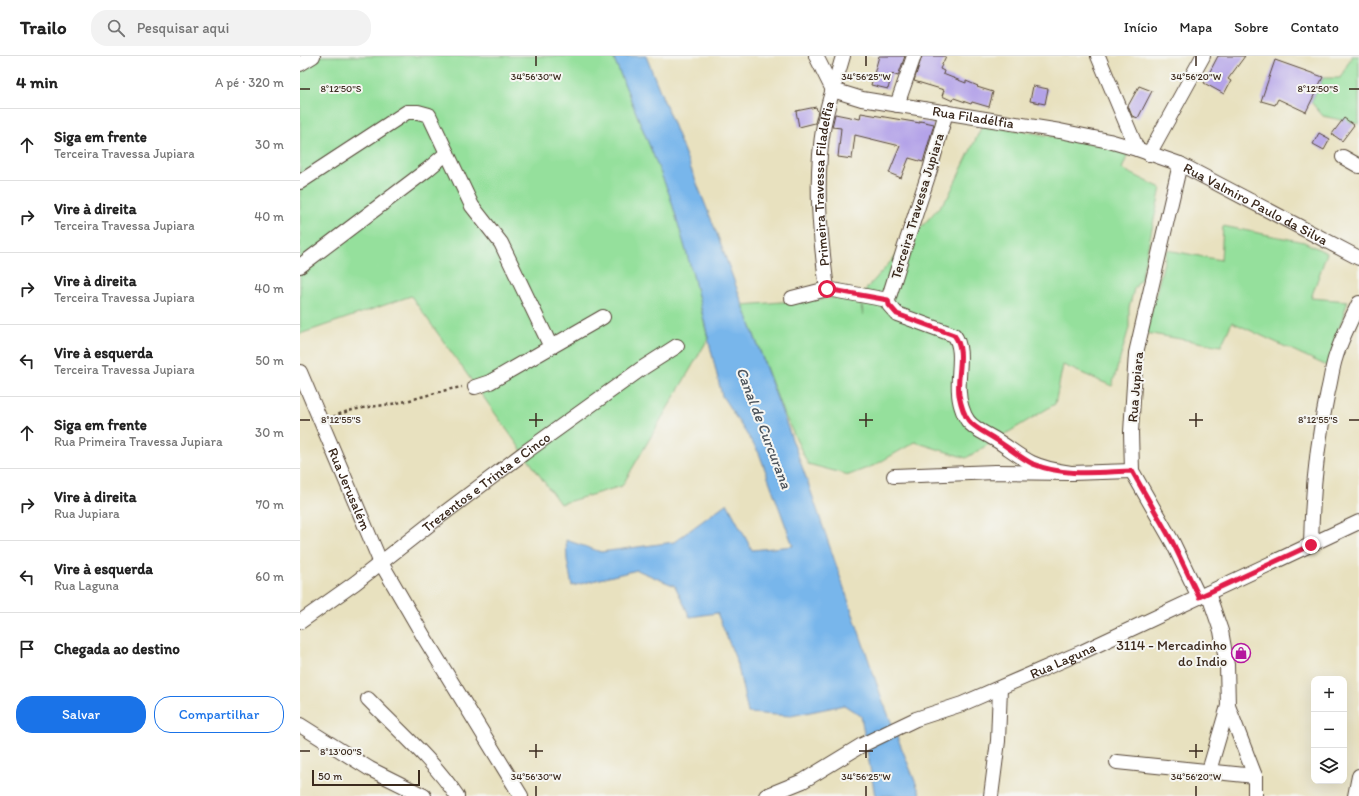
<!DOCTYPE html>
<html lang="pt">
<meta charset="utf-8">
<style>
:root{--surface:#fff;--page:#f2f2f2;--text:#222;--muted:#767676;--line:#e0e0e0;--accent:#1a73e8}
body{margin:0;font-family:Itim,sans-serif;background:var(--page);color:var(--text)}
.controls{position:absolute;right:12px;bottom:12px;display:grid;overflow:hidden;border-radius:8px;box-shadow:0 4px 16px #0002}
.controls button{width:36px;height:36px;display:grid;place-items:center;padding:0;border:0;border-bottom:1px solid var(--line);background:var(--surface);color:var(--text);font:20px sans-serif}
.scale{position:absolute;left:12px;bottom:10px;width:108px;box-sizing:border-box;padding-left:4px;border:2px solid #3b2a1e;border-top:0;font-size:11px;line-height:14px;white-space:nowrap;color:#3b2a1e;-webkit-text-stroke:3px #f6f6f2;paint-order:stroke}
.stop{position:absolute;width:12px;height:12px;margin:-9px;border:3px solid #e11d48;border-radius:50%;background:#fff}
.stop.end{background:#e11d48;border-color:#fff;box-shadow:0 1px 4px #0008}
.list{margin:0;padding:0;list-style:none}
h2{display:flex;justify-content:space-between;align-items:center;height:52px;margin:0;padding:0 16px;font-size:17px}
h2 small{font-size:13px;font-weight:400;color:var(--muted)}
.list li{display:grid;grid-template-columns:26px 1fr auto;gap:12px;align-items:center;box-sizing:border-box;height:72px;padding:0 16px;border-top:1px solid var(--line)}
.list b{display:block;font-size:15px;white-space:nowrap}
.list p{margin:0;font-size:13px;white-space:nowrap;color:var(--muted)}
.list em{font-size:13px;font-style:normal;color:var(--muted)}
.actions{display:flex;gap:8px;padding:12px 16px}
.actions a{flex:1;padding:9px 0;border:1px solid var(--accent);border-radius:16px;text-align:center;font-size:14px;color:var(--accent)}
.actions .main{background:var(--accent);color:#fff}
.icon{flex:none;width:22px;height:22px;fill:none;stroke:currentColor;stroke-width:2;stroke-linecap:round;stroke-linejoin:round}
.map{position:relative;flex:none;width:1059px;height:740px;overflow:hidden}
header{display:flex;align-items:center;gap:24px;box-sizing:border-box;height:56px;padding:0 20px;background:var(--surface);border-bottom:1px solid var(--line)}
header strong{font-size:19px}
nav{display:flex;gap:22px;margin-inline-start:auto;font-size:14px}
.search{width:280px;height:36px;background:var(--page);display:flex;align-items:center;gap:10px;box-sizing:border-box;padding:0 14px;border-radius:16px;color:var(--muted);font-size:15px}
main{display:flex}
aside{flex:1;background:var(--surface)}
.map>svg:first-child{display:block}
.green{fill:#95e09c;stroke:#68855d}
.water{fill:#78b6eb;stroke:#5a7084}
.building{fill:#b4a3e8}
.lines{fill:none;stroke-linecap:round;stroke-linejoin:round}
.minor-casing{stroke:#554536;stroke-width:16}
.path{stroke:#554536;stroke-width:2.5;stroke-dasharray:3 3;stroke-linecap:butt}
.minor{stroke:#fff;stroke-width:14}
.route{stroke:#e11d48;stroke-width:5}
.ticks{fill:none;stroke:#3b2a1e;stroke-width:1.5}
.labels{text-anchor:middle;stroke-width:4;stroke-linejoin:round;paint-order:stroke}
.street-label{font-size:14px;fill:#3b2a1e;stroke:#f6f6f2}
.poi-label{font-size:14px;fill:#3b2a1e;stroke:#f6f6f2;text-anchor:end}
.water-label{font-size:15px;font-style:italic;fill:#4d545c;stroke:#f6f6f2}
.ticks-label{font-size:10px;text-anchor:middle;fill:#3b2a1e;stroke:#f6f6f2;stroke-width:4;stroke-linejoin:round;paint-order:stroke}
</style>
<header>
<strong>Trailo</strong>
<div class="search"><svg class="icon" aria-label="search" viewBox="0 0 24 24"><circle cx="10" cy="10" r="6"/><path d="M15 15l6 6"/></svg>Pesquisar aqui</div>
<nav><a>Início</a><a>Mapa</a><a>Sobre</a><a>Contato</a></nav>
</header>
<main>
<aside>
<h2>4 min<small>A pé · 320 m</small></h2>
<ul class="list">
<li><svg class="icon" aria-label="ahead" viewBox="0 0 24 24"><path d="M12 20V5M6 11l6-6 6 6"/></svg><div><b>Siga em frente</b><p>Terceira Travessa Jupiara</p></div><em>30 m</em></li>
<li><svg class="icon" aria-label="right" viewBox="0 0 24 24"><path d="M7 20v-9h11M14 6l5 5-5 5"/></svg><div><b>Vire à direita</b><p>Terceira Travessa Jupiara</p></div><em>40 m</em></li>
<li><svg class="icon" aria-label="right" viewBox="0 0 24 24"><path d="M7 20v-9h11M14 6l5 5-5 5"/></svg><div><b>Vire à direita</b><p>Terceira Travessa Jupiara</p></div><em>40 m</em></li>
<li><svg class="icon" aria-label="left" viewBox="0 0 24 24"><path d="M17 20v-9H6M10 6l-5 5 5 5"/></svg><div><b>Vire à esquerda</b><p>Terceira Travessa Jupiara</p></div><em>50 m</em></li>
<li><svg class="icon" aria-label="ahead" viewBox="0 0 24 24"><path d="M12 20V5M6 11l6-6 6 6"/></svg><div><b>Siga em frente</b><p>Rua Primeira Travessa Jupiara</p></div><em>30 m</em></li>
<li><svg class="icon" aria-label="right" viewBox="0 0 24 24"><path d="M7 20v-9h11M14 6l5 5-5 5"/></svg><div><b>Vire à direita</b><p>Rua Jupiara</p></div><em>70 m</em></li>
<li><svg class="icon" aria-label="left" viewBox="0 0 24 24"><path d="M17 20v-9H6M10 6l-5 5 5 5"/></svg><div><b>Vire à esquerda</b><p>Rua Laguna</p></div><em>60 m</em></li>
<li><svg class="icon" aria-label="arrive" viewBox="0 0 24 24"><path d="M6 21V4h12l-3 4 3 4H6"/></svg><div><b>Chegada ao destino</b></div></li>
</ul>
<div class="actions"><a class="main">Salvar</a><a>Compartilhar</a></div>
</aside>
<div class="map">
<svg width="1059" height="740" viewBox="0 0 1059 740">
<rect width="100%" height="100%" fill="#f6f6f2"/>
<filter id="ink" filterUnits="userSpaceOnUse"><feTurbulence type="fractalNoise" baseFrequency=".025" numOctaves="2"/><feDisplacementMap in="SourceGraphic" scale="8" xChannelSelector="R" yChannelSelector="G"/><feConvolveMatrix kernelMatrix="1 2 1 2 8 2 1 2 1" color-interpolation-filters="sRGB"/></filter>
<filter id="wash" filterUnits="userSpaceOnUse"><feTurbulence type="fractalNoise" baseFrequency=".012" numOctaves="4" result="noise"/><feDisplacementMap in="SourceGraphic" scale="16" xChannelSelector="R" yChannelSelector="G"/><feGaussianBlur stdDeviation="0.9" result="paint"/><feColorMatrix in="noise" values="0 0 0 0 0 0 0 0 0 0 0 0 0 0 0 0 0 1.4 0 .05"/><feComposite in="paint" operator="in"/></filter>
<g filter="url(#wash)">
<rect width="100%" height="100%" fill="#e8e1bf"/>
<path class="green" d="M2 0H313L370 140 393 219 408 283 322 430 260 448 111 240 0 278V1Z
M1052 0H1059V68L1023 60 1011 46 1023 22H1040Z
M683 68 801 89 828 98 822 113 861 132 841 223 834 233 829 252V272L812 330 763 309 755 348 666 402 615 386 575 409 549 419 508 408 482 354 443 249 559 240 563 259 561 239 648 141Z
M923 170 1004 186 1027 197 1011 242 1048 245 1027 310 932 266 921 290 846 277 867 194 921 204Z"/>
<path class="water" d="M313 0H346L417 178 508 427 582 643 621 740H575L561 660 544 649 491 660 448 657 437 606 417 557 390 561 375 530 337 514 272 530 267 504 266 484 301 496 374 486 427 447 452 494 493 490 459 397 422 340 393 219 370 140Z"/>
<g id="blocks">
<path class="building" d="M579 0H605L598 20 592 18 588 33 571 29Z
M622 0H646L640 13 644 15 643 18 666 27V25L678 30 677 31 693 36 689 51 672 46 671 48 654 42 653 45 642 40 644 34 614 25Z
M918 0H945L928 23 931 25 924 38 904 27Z
M975 4 1023 21 1006 56 978 43 975 49 961 45Z
M733 30 748 33 745 48 730 45Z
M839 30 852 35 838 62 832 60 828 50Z
M516 51 517 54 518 55 515 67 499 71 496 55Z
M561 57 620 67V65L634 68 623 106 609 102 601 122 589 117 600 90 555 79 552 103 538 101 541 72 532 71 535 58 560 63Z
M1044 62 1054 69 1042 85 1032 78Z
M1019 77 1030 83 1024 94 1013 88Z"/>
</g>
</g>
<g filter="url(#ink)">
<use href="#blocks" fill-opacity="0" stroke="#554536" stroke-width="1"/>
<g class="lines">
<defs>
<g id="minor">
<path id="s1" d="M516 0 533 34 562 43 760 75 809 85 837 93 880 108 1059 202"/>
<path d="M798 0 837 93"/>
<path d="M0 8 13 0"/>
<path d="M597 49 614 0"/>
<path d="M646 56 630 114 604 193 588 244 589 249 597 258 654 279C665 293 657 319 659 336 659 345 663 358 668 365 675 374 687 378 696 384 708 391 719 401 732 407 744 413 757 415 771 417"/>
<path d="M849 98 903 0"/>
<path d="M1043 101 1059 110"/>
<path d="M880 108 836 297 831 376 832 415 873 487 899 541"/>
<path d="M0 126 107 56H118L129 59 172 150 201 187 251 291"/>
<path d="M0 210 127 114 147 97"/>
<path id="s2" d="M527 233C520 179 514 123 524 68 528 45 537 22 543 0"/>
<path d="M492 242 527 233 588 244"/>
<path id="s3" d="M0 316 80 505 124 581 221 740"/>
<path d="M175 331 190 326 303 261"/>
<path d="M594 420 695 416 771 417 832 415"/>
<path d="M1011 489C1012 437 1017 386 1028 335 1031 324 1032 311 1036 300 1042 281 1051 264 1059 247"/>
<path d="M908 537 921 575 927 609 928 650 955 720V740"/>
<path id="s4" d="M0 566 55 527 139 461 224 397 341 313 377 290"/>
<path d="M68 643C98 674 133 704 157 740"/>
<path d="M0 669 70 713 124 740"/>
<path d="M817 706 955 720"/>
<path d="M909 715 928 650"/>
<path id="s5" d="M466 740 503 725 562 689 595 673 616 663 662 648 782 596 1059 466"/>
<path d="M691 740 698 685 700 632"/>
<path d="M1055 740 1059 720"/>
</g>
</defs>
<use href="#minor" class="minor-casing"/>
<path class="path" d="M33 361C55 350 80 351 102 346 123 341 142 334 162 331"/>
<use href="#minor" class="minor"/>
</g>
</g>
<g class="lines" filter="url(#ink)">
<path class="route" d="M527 233 588 244 589 249 597 258 654 279C667 295 656 320 659 339 665 370 673 369 698 385 709 392 721 402 733 408 765 421 799 416 832 415L873 487 899 541 1011 489"/>
</g>
<path class="ticks" d="M236 0V10M566 0V10M896 0V10M0 33H10M1049 33H1059M236 357V371M566 357V371M896 357V371M0 364H10M229 364H243M559 364H573M889 364H903M1049 364H1059M236 688V702M566 688V702M896 688V702M0 695H10M229 695H243M559 695H573M889 695H903M236 730V740M566 730V740M896 730V740"/>
<defs>
<symbol id="shop-ring" viewBox="-11 -11 22 22"><circle r="9.5" fill="#f6f6f2" stroke="#b5179e" stroke-width="1.5"/><path d="M-5-2.5h2.3a2.7 3.5 0 0 1 5.4 0H5L5.5 6h-11ZM-1.5-2.5h3a1.5 2.3 0 0 0-3 0Z" fill="#b5179e"/></symbol>
</defs>
<g fill-rule="evenodd">
<use href="#shop-ring" x="930" y="586" width="22" height="22"/>
</g>
<g class="labels">
<g class="street-label">
<text dy="5" stroke="none"><textPath href="#s1" startOffset="181">Rua Filadélfia</textPath></text>
<text dy="5" stroke="none"><textPath href="#s2" startOffset="106">Primeira Travessa Filadelfia</textPath></text>
<text dy="5" stroke="none"><textPath href="#s1" startOffset="479">Rua Valmiro Paulo da Silva</textPath></text>
<text transform="translate(617 150) rotate(-73)" y="5">Terceira Travessa Jupiara</text>
<text transform="translate(835 331) rotate(-85)" y="5">Rua Jupiara</text>
<text dy="5" stroke="none"><textPath href="#s4" startOffset="233">Trezentos e Trinta e Cinco</textPath></text>
<text dy="5" stroke="none"><textPath href="#s3" startOffset="127">Rua Jerusalém</textPath></text>
<text dy="5" stroke="none"><textPath href="#s5" startOffset="327">Rua Laguna</textPath></text>
</g>
<g class="poi-label">
<text x="927" y="594">3114 - Mercadinho<tspan x="927" dy="16">do Indio</tspan></text>
</g>
<g class="water-label">
<text transform="translate(464 372) rotate(69)" y="5">Canal de Curcurana</text>
</g>
</g>
<g class="ticks-label">
<text x="236" y="24">34°56'30"W</text>
<text x="566" y="24">34°56'25"W</text>
<text x="896" y="24">34°56'20"W</text>
<text x="41" y="36">8°12'50"S</text>
<text x="1018" y="36">8°12'50"S</text>
<text x="41" y="367">8°12'55"S</text>
<text x="1018" y="367">8°12'55"S</text>
<text x="41" y="699">8°13'00"S</text>
<text x="236" y="724">34°56'30"W</text>
<text x="566" y="724">34°56'25"W</text>
<text x="896" y="724">34°56'20"W</text>
</g>
</svg>
<div class="controls">
<button>+</button>
<button>−</button>
<button><svg class="icon" aria-label="layers" viewBox="0 0 24 24"><path d="M12 4l9 5-9 5-9-5zM3 14l9 5 9-5"/></svg></button>
</div>
<div class="scale">50 m</div>
<div class="stop" style="left:527px;top:233px"></div>
<div class="stop end" style="left:1011px;top:489px"></div>
</div>
</main>
